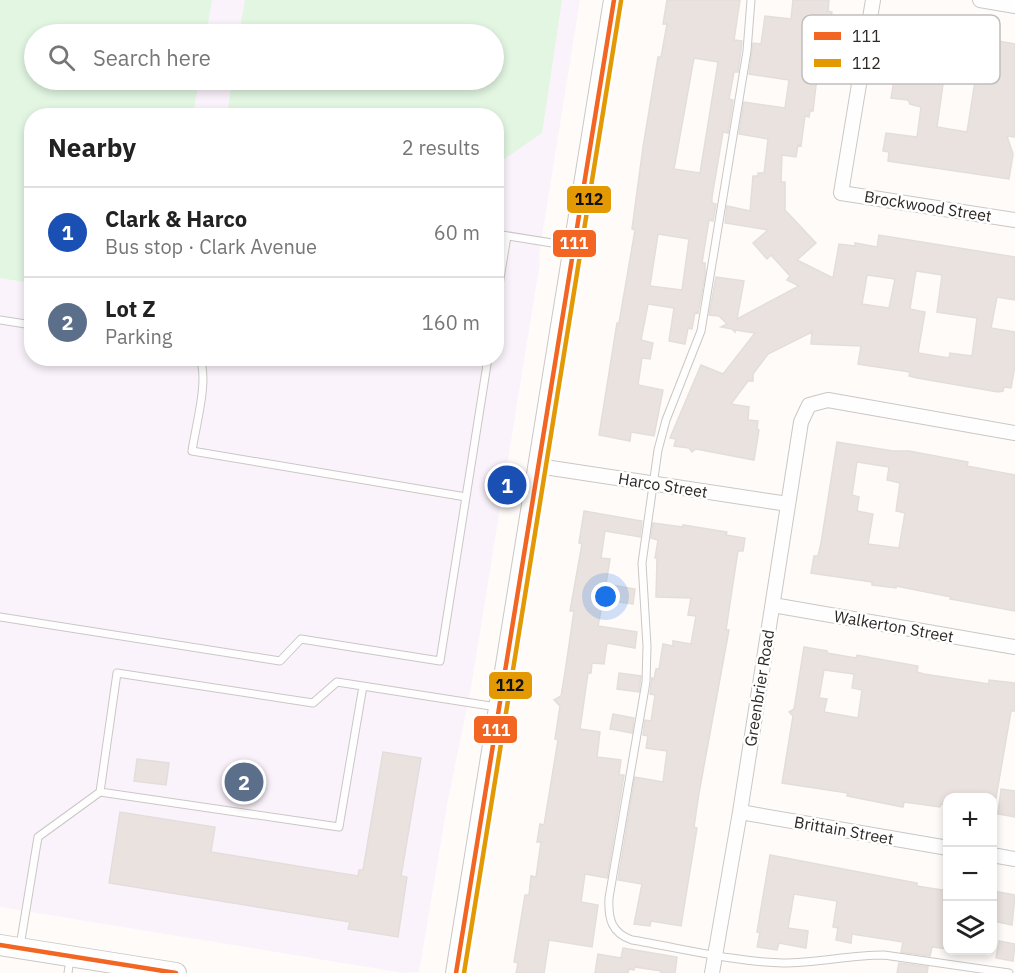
<!DOCTYPE html>
<meta charset="utf-8">
<style>
:root{--surface:#fff;--page:#f2f2f2;--text:#222;--muted:#767676;--line:#e0e0e0;--accent:#0f766e}
body{margin:0;font-family:"IBM Plex Sans",sans-serif;background:var(--page);color:var(--text)}
.controls{position:absolute;right:18px;bottom:18px;display:grid;overflow:hidden;border-radius:12px;box-shadow:0 3px 9px #0003}
.controls button{width:54px;height:54px;display:grid;place-items:center;padding:0;border:0;border-bottom:2px solid var(--line);background:var(--surface);color:var(--text);font:30px sans-serif}
.you{position:absolute;left:606px;top:597px;width:21px;height:21px;margin:-15px;border:4px solid #fff;border-radius:50%;background:#1a73e8;box-shadow:0 0 0 9px #1a73e833}
.badge{display:grid;place-items:center;width:39px;height:39px;border-radius:50%;background:var(--accent);color:#fff;font-size:20px;font-weight:700}
.pin{position:absolute;translate:-50% -50%;border:3px solid #fff;box-shadow:0 2px 6px #0006}
.list{margin:0;padding:0;list-style:none}
h2{display:flex;justify-content:space-between;align-items:center;height:78px;margin:0;padding:0 24px;font-size:26px}
h2 small{font-size:20px;font-weight:400;color:var(--muted)}
.list li{display:grid;grid-template-columns:39px 1fr auto;gap:18px;align-items:center;box-sizing:border-box;height:90px;padding:0 24px;border-top:2px solid var(--line)}
.list b{display:block;font-size:22px;white-space:nowrap}
.list p{margin:0;font-size:20px;white-space:nowrap;color:var(--muted)}
.list em{font-size:20px;font-style:normal;color:var(--muted)}
.icon{flex:none;width:33px;height:33px;fill:none;stroke:currentColor;stroke-width:2;stroke-linecap:round;stroke-linejoin:round}
.map{position:relative;flex:none;width:1015px;height:973px;overflow:hidden}
.search{position:absolute;background:var(--surface);box-shadow:0 3px 9px #0003;left:24px;top:24px;width:480px;height:66px;display:flex;align-items:center;gap:15px;box-sizing:border-box;padding:0 21px;border-radius:33px;color:var(--muted);font-size:22px}
.panel{position:absolute;background:var(--surface);box-shadow:0 3px 9px #0003;left:24px;top:108px;width:480px;height:258px;border-radius:24px}
.map>svg:first-child{display:block}
.education{fill:#fbf3fb;fill-rule:evenodd}
.green{fill:#e2f6e2}
.building{fill:#eae2de;stroke:#e3dedb;stroke-width:1.5;fill-rule:evenodd}
.lines{fill:none;stroke-linecap:round;stroke-linejoin:round}
.lane-casing{stroke:#cbc7c4;stroke-width:9}
.street-casing{stroke:#cbc7c4;stroke-width:16}
.secondary-casing{stroke:#cbc7c4;stroke-width:22}
.lane{stroke:#fffefe;stroke-width:7}
.street{stroke:#fffefe;stroke-width:14}
.secondary{stroke:#fffefe;stroke-width:20}
.bus-1-casing{stroke:#fff;stroke-width:9}
.bus-2-casing{stroke:#fff;stroke-width:9}
.bus-1{stroke:#f26522;stroke-width:4.5}
.bus-2{stroke:#e39904;stroke-width:4.5}
.labels{text-anchor:middle;stroke-width:5;stroke-linejoin:round;paint-order:stroke}
.street-label{font-size:16px;fill:#2e2723;stroke:#fff}
.key{fill:#fff;stroke:#c0bebd;stroke-width:1.5}
.key-label{font-size:16px;fill:#2e2723}
.line-badge{stroke:#fff;stroke-width:2}
.badge-label{font-size:16px;text-anchor:middle;font-weight:bold;fill:#fff}
.pale-badge-label{font-size:16px;text-anchor:middle;font-weight:bold;fill:#111}
</style>
<div class="map">
<svg width="1015" height="973" viewBox="0 0 1015 973">
<rect width="100%" height="100%" fill="#fefbf9"/>
<path class="education" d="M0 0H580L539 255 540 262 471 688 448 800 419 972 404 973 0 907ZM34 34H494V80H34ZM32 116H496V358H32Z"/>
<path class="green" d="M0 0H212L206 34H34V80H199L193 115 32 116 31 283 0 278Z
M245 0H562L542 133 497 164 496 116 227 115 232 80H494V34H239Z"/>
<path class="building" d="M667 0H740L734 40 742 41 741 50 738 72H734L729 99 733 100 728 133 723 132 712 197V203L716 204 713 221 709 220 702 263H705V275L698 313 695 312 692 329 688 328 685 344 669 341 674 308 648 304 641 340 653 343 650 359 642 358 638 385 663 390 654 436 631 432 630 441 599 435 617 323H619L635 230 632 229 643 147 658 57H661L667 24H663ZM694 58 718 62 700 173 674 169ZM658 234 689 239 682 290 650 286Z
M793 0H829L828 11 832 12 823 61 819 60 813 111H810L809 117 805 116 801 146 798 145 796 157 782 155 781 182H785V210L816 243 797 260 833 278 839 244 855 246V243L877 247 879 235 1015 257V300L997 297 991 328 1015 332V365L1011 388 1004 387 1003 391 998 392 917 378 909 376 910 372 858 364 861 346 811 344 812 332 768 354 753 374V381H748L731 404 749 407 748 420 758 421 757 429 759 430 754 460 696 449 692 452 689 448 674 446 676 439 670 438 701 365 723 374 755 333 735 330V332L732 329 721 327 727 324 719 316 709 315 716 277 744 281 737 319 799 286 787 280 790 276 771 255 767 259 753 243 768 230 725 223 727 206 750 211 753 176H758V173H764L768 139 739 134 744 102 785 108 789 80 749 74 753 43 761 44 765 16 791 19ZM916 271 942 275 937 312 977 318 972 356 950 353 949 358 918 353 925 312 910 309ZM867 275 895 279 889 308 862 304Z
M911 25 1015 44V137L1007 136 1013 154 1009 179 888 161 889 152 883 151 886 133 917 137 921 107 910 104 908 100 891 98 902 34 909 35ZM945 70 976 75 967 132 937 127Z
M837 442 893 451H909L968 462 967 466 1015 475V611L950 599 951 597 896 586V588L872 585V582L811 573 814 556H818L821 543ZM857 462 889 467 887 480 900 483 896 511 905 513 899 548 868 544 873 514 857 511 859 497 852 495Z
M584 511 642 521 640 537 605 531 601 558 610 559 606 584 635 589 633 604 603 600 598 626 637 632 635 648 607 643 604 664 592 663 591 673H588L580 729 600 732 597 757 621 760 619 775H624L607 878 585 874 581 902 598 905 592 947 549 940 544 973H516L518 963 514 962 525 895H529L531 876 536 877 541 842H537L540 824 544 825 558 740 555 739 560 706 554 700 561 696 565 672 574 611H570L582 544 579 543Z
M653 523 683 527V525L727 532 726 535 745 538 743 551H738L732 590 726 630H729L699 793 694 827 697 828 681 926 651 921 650 926 634 924 642 884 618 880 635 777 663 782 667 751 646 748 648 736 643 735 645 720 651 721 655 695 650 694 652 678 654 679 656 669H659L663 644 673 646V641L691 644 696 616 688 615 691 598 656 597 657 558H655L658 540 651 538Z
M804 647 827 651V653L856 658 857 655 918 666 917 672 924 674 989 684V680L1015 683V711H1011L996 798H948V805L941 804 940 807 904 802 903 807 847 796 848 793 782 783 793 716 789 712 794 709ZM824 670 854 674 852 688 862 690 858 718 824 712 827 699 819 698Z
M619 673 641 676 639 692 617 689Z
M613 714 634 718 632 733 610 729Z
M383 752 421 758 401 876 407 877 398 937 348 929 350 922 109 883 120 812 215 827 211 852 358 876 359 870H363Z
M137 759 169 763 166 785 134 781Z
M1001 789 1015 791V817L998 814Z
M770 855 917 883V886L948 891V949L932 947 930 956 901 952 903 942 852 934 851 943 836 940 838 928 833 927 837 901 794 894 788 928 808 931 806 948 779 943 777 950 757 947 760 933 757 932Z
M993 891 1015 895 1012 925 993 921Z
M999 941 1015 944 1013 961 996 958Z
M623 948 677 957 675 973H661V971L635 967 634 970 629 969 628 973H595L598 954 621 958Z
M899 963 928 967 927 973H897Z"/>
<g class="lines">
<defs>
<path id="lane" d="M751 0 747 51 701 331 666 420 658 450 642 563 647 646 646 682 609 898C608 918 611 933 632 940 680 948 735 962 783 963 817 963 850 955 884 955L1009 973
M496 234 571 246
M496 303 507 236
M0 320 32 325
M199 358C210 376 195 429 192 451L466 497 488 358
M0 617 280 661 301 639 440 661 466 497
M100 792 339 827 363 686
M20 946 38 837 100 792 117 673 313 703 337 682 497 707
M68 973 70 959"/>
<path id="street" d="M873 0 841 193 1015 220
M980 0 1015 6
M538 466 788 504
M773 605 1015 647
M740 812 948 848
M992 855 1015 859
M712 973 740 812 801 422 809 405 828 400 1015 433"/>
<path id="secondary" d="M0 945 176 973
M456 973 614 0"/>
</defs>
<use href="#lane" class="lane-casing"/>
<use href="#street" class="street-casing"/>
<use href="#secondary" class="secondary-casing"/>
<use href="#lane" class="lane"/>
<use href="#street" class="street"/>
<use href="#secondary" class="secondary"/>
<defs>
<path id="bus-1" d="M0 945 176 973
M456 973 614 0"/>
<path id="bus-2" d="M464 973 621 1"/>
</defs>
<use href="#bus-1" class="bus-1-casing"/>
<use href="#bus-2" class="bus-2-casing"/>
<use href="#bus-1" class="bus-1"/>
<use href="#bus-2" class="bus-2"/>
</g>
<g class="labels">
<g class="street-label">
<text transform="translate(928 206) rotate(9)" y="6">Brockwood Street</text>
<text transform="translate(663 485) rotate(9)" y="6">Harco Street</text>
<text transform="translate(894 626) rotate(10)" y="6">Walkerton Street</text>
<text transform="translate(759 688) rotate(-81)" y="6">Greenbrier Road</text>
<text transform="translate(844 830) rotate(10)" y="6">Brittain Street</text>
</g>
</g>
<rect x="802" y="15" width="198" height="69" rx="9" class="key"/>
<rect x="814" y="32" width="27" height="8" fill="#f26522"/>
<rect x="814" y="59" width="27" height="8" fill="#e39904"/>
<g class="key-label">
<text x="852" y="42">111</text>
<text x="852" y="69">112</text>
</g>
<g class="line-badge">
<rect x="566" y="185" width="46" height="29" rx="6" fill="#e39904"/>
<rect x="552" y="229" width="45" height="29" rx="6" fill="#f26522"/>
<rect x="488" y="671" width="45" height="29" rx="6" fill="#e39904"/>
<rect x="473" y="715" width="45" height="29" rx="6" fill="#f26522"/>
</g>
<g class="badge-label">
<text x="574" y="249">111</text>
<text x="496" y="736">111</text>
</g>
<g class="pale-badge-label">
<text x="589" y="205">112</text>
<text x="510" y="691">112</text>
</g>
</svg>
<div class="controls">
<button>+</button>
<button>−</button>
<button><svg class="icon" aria-label="layers" viewBox="0 0 24 24"><path d="M12 4l9 5-9 5-9-5zM3 14l9 5 9-5"/></svg></button>
</div>
<div class="you"></div>
<div class="pin badge" style="left:507px;top:485px;background:#1a4fb4">1</div>
<div class="pin badge" style="left:244px;top:782px;background:#5c6f8a">2</div>
<div class="search"><svg class="icon" aria-label="search" viewBox="0 0 24 24"><circle cx="10" cy="10" r="6"/><path d="M15 15l6 6"/></svg>Search here</div>
<section class="panel">
<h2>Nearby<small>2 results</small></h2>
<ul class="list">
<li><span class="badge" style="background:#1a4fb4">1</span><div><b>Clark &amp; Harco</b><p>Bus stop · Clark Avenue</p></div><em>60 m</em></li>
<li><span class="badge" style="background:#5c6f8a">2</span><div><b>Lot Z</b><p>Parking</p></div><em>160 m</em></li>
</ul>
</section>
</div>
